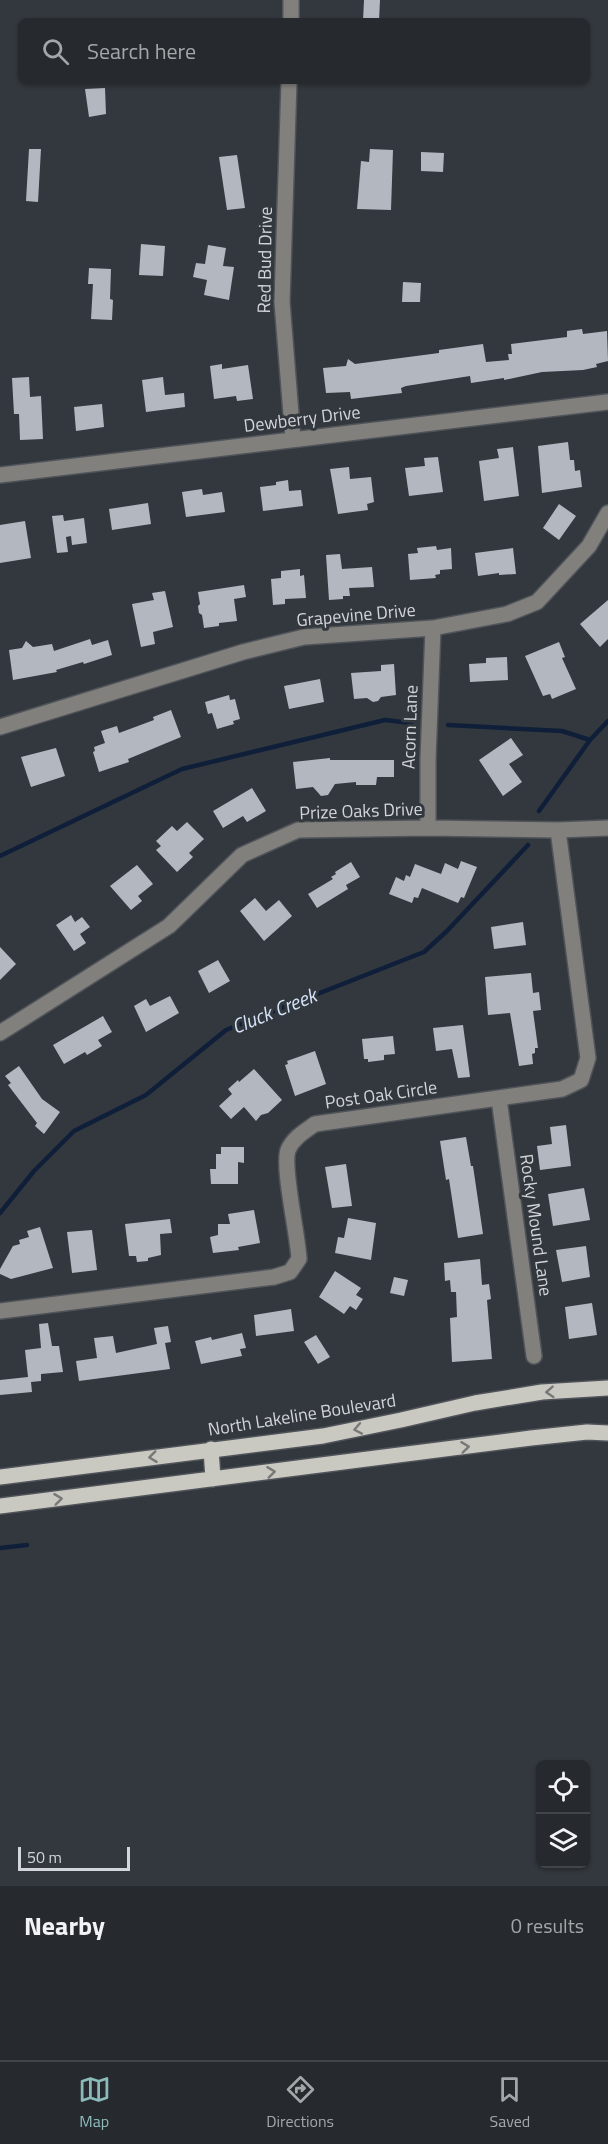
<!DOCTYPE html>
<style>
:root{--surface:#262a2e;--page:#2e3236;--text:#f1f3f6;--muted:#a4a7aa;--line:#42464a;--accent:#8bbbb9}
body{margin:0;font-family:"Titillium Web",sans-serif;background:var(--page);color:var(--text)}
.controls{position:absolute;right:18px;bottom:18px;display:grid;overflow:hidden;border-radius:9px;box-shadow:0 2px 4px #0004}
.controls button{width:54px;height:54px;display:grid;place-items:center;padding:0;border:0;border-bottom:2px solid var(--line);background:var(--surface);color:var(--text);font:30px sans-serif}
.scale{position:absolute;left:18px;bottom:15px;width:112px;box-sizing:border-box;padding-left:6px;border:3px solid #d2d5d9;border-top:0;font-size:16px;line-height:21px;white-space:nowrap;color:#d2d5d9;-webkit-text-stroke:4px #33383e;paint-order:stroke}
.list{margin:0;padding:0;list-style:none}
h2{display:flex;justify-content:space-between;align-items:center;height:78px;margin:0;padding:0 24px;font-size:26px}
h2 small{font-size:20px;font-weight:400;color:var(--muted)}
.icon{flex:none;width:33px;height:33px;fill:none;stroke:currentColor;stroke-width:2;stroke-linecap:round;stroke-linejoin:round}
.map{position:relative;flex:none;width:608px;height:1886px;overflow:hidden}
.search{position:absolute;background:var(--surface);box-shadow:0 2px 4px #0004;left:18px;right:18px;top:18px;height:66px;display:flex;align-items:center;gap:15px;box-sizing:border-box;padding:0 21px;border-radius:9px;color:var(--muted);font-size:22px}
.sheet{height:174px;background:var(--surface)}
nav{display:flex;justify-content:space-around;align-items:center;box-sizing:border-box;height:84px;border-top:2px solid var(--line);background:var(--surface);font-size:16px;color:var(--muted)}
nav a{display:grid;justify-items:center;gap:3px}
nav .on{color:var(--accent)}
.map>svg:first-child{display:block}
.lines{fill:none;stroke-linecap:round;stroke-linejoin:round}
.stream{stroke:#101f39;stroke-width:4.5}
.building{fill:#b3b8c0}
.minor-casing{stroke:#50545a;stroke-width:18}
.major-casing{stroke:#50545a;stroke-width:18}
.minor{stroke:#81807c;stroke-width:15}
.major{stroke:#cac9c1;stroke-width:15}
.oneway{stroke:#777979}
.labels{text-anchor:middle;stroke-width:6;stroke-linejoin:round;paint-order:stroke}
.street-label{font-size:18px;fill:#d2d5d9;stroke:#33383e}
.water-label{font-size:20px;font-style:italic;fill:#d6e4fa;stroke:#33383e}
</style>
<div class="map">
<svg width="608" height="1886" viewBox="0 0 608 1886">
<rect width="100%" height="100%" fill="#33383e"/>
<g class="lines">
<path class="stream" d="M448 725 562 731 590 740
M539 811 590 740 608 721
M0 856 182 769 385 720 411 723
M0 1213 34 1171 74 1131 146 1095 226 1030 424 952 447 931 528 845
M0 1548 27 1545"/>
</g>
<path class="building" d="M364 0H380L379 21H363Z
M105 88 106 114 89 117 85 89Z
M29 149H41L38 202 26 201Z
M370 149 393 150 391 210 357 209 361 161 369 162Z
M421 152 444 153 443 172 421 171Z
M237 155 245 208 227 210 219 157Z
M141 244 165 246 163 276 139 275Z
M208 245 226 248 223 266 234 267 229 300 204 295 207 280 193 277 196 263 205 264Z
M89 268 111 269 110 299 113 300 112 320 91 319 93 284H88Z
M403 282 421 283 420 302H402Z
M582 329 583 334 607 331 608 361 596 364 597 367 583 370 542 372 504 380V378L471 383 470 376 406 386 401 388 402 393 351 399 350 392 326 393 323 368 346 366 348 359 355 364 439 353V350L483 344 486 362 509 360 508 354H512L511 344 567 337V331Z
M222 364V369L248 365 253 399 237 401 236 396 214 399 210 366Z
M29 377 30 397 41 396 43 439 20 440 19 414H14L12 378Z
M163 377 165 395 184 393 185 407 146 412 142 380Z
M102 404 104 427 76 431 74 407Z
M568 442 570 460H574L575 471 580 470 582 487 542 493 538 446Z
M513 447 519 496 484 501 479 461 499 458 497 449Z
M438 457 443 492 409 496 405 468 425 466 424 458Z
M349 467 350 479 371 477 374 502 367 504 368 510 338 514 330 469Z
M288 480 289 491 301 490 303 506 263 511 260 487 276 485V482Z
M202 489 203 495 222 492 225 512 186 517 182 492Z
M148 503 151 524 112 530 109 509Z
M559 504 576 516 559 540 543 528Z
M63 515 64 521 84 518 87 543 72 545 71 536 66 537 68 552 57 553 52 516Z
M25 521 31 558 0 563V525Z
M436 546 437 550 451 548 452 569 440 570V574L435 575 436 578 410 580 408 554 418 553 417 548Z
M513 548 516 574 499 575V573L478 576 475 553Z
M340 554 342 569 372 567 374 587 349 588 350 596H343V599L329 600 326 555Z
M300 569V576L304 575 306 598 285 599V604L273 605 271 579 281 578V571Z
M244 585 246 597 234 599 237 621 219 623V626L204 628 202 615 199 613 198 606 200 604 198 592Z
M165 591 173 627 153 632 155 644 141 647 132 604 154 600 152 593Z
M608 600V639L600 647 580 624Z
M90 639 92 645 108 640 112 655 84 664 83 662 56 670 57 672 13 680 9 650 22 648 26 641 33 647 52 644 54 651Z
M559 642 565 657 562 658 576 689 552 699 550 694 543 696 525 656Z
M507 657 508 680 470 682 469 664 486 663V658Z
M394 664 396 695 381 697 378 701 373 702 367 698 354 699 351 673 381 671V665Z
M320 679 324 702 289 709 284 686Z
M229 695 230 700 235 699 240 719 233 721 234 724 217 729 212 713 208 714 205 702Z
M171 710 181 737 128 759 129 762 99 772 93 752 95 751 94 747 105 743 101 731 117 726 119 733 154 720 153 717Z
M511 738 523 755 509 764 522 782 503 796 479 760Z
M56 748 65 776 31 787 21 757Z
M330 758V760H394V777H377L376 785H356V782L335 784 328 795 321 796 313 787 296 789 293 762Z
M252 788 266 811 247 822 243 816 223 828 213 811Z
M187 822 204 839 189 853 193 857 177 872 156 850 161 846 156 841 172 826 177 831Z
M461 861 477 867 464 898 461 897 458 903 422 888 418 898 414 897 412 903 389 894 396 877 404 881 406 875 410 877 415 864 441 874 445 863 458 869Z
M351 862 360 877 346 885 348 889 317 908 308 894 333 879 331 877 336 874 335 872Z
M137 865 153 884 138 896 142 901 131 910 110 886Z
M255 898 266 911 279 900 292 916 264 941 240 911Z
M71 915 75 922 82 917 90 927 80 934 86 943 74 951 56 925Z
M523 922 526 945 494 949 491 927Z
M0 947 16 964 0 980Z
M218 960 230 981 209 993 198 971Z
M531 973 533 993 539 992 541 1010 533 1011 538 1048H535V1053L532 1054 533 1064 519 1066 510 1013 488 1015 485 977Z
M170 996 179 1013 146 1032 134 1006 146 999 150 1006Z
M103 1016 112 1032 98 1040 102 1046 87 1055 85 1052 64 1064 53 1045Z
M463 1025 470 1077 458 1078 452 1049 436 1051 433 1028Z
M393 1036 395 1054 384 1055V1060L368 1062V1059H364L362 1039Z
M315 1051 326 1084 295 1096 285 1065 288 1064 287 1061Z
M19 1066 42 1099 60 1112 44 1134 35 1126 37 1123 8 1085 11 1083 5 1076Z
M254 1069 282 1100 268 1113 261 1115 256 1121 244 1107 231 1119 219 1106 232 1094 228 1089 238 1080 239 1082Z
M566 1125 571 1166 540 1170 537 1146 552 1144 550 1127Z
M466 1137 471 1166H473L483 1234 458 1238 449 1179 446 1180 440 1141Z
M221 1147H244V1163L238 1162V1184H211L210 1169H216V1154H221Z
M346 1164 352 1206 332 1208 325 1167Z
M584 1188 590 1220 553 1226 548 1194Z
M254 1210 260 1243 238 1247 239 1250 213 1253 210 1237 218 1235V1224H230L228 1214Z
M348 1218 376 1223 371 1260 335 1253 338 1237 344 1238Z
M170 1219 172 1233 160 1234 161 1255 148 1258V1261L137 1262 136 1256H129L125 1224Z
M40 1227 53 1268 11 1279 0 1274V1269L13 1246 20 1244 19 1240 29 1237 27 1231Z
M92 1230 97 1270 72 1273 67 1232Z
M586 1246 590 1277 562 1282 556 1250Z
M480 1259 482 1285 489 1284 491 1299 487 1300 492 1359 452 1362 450 1318 457 1317 456 1292H451L450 1280 445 1281 444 1263Z
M335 1271 361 1288 356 1295 363 1299 356 1310 350 1306 344 1314 319 1297Z
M394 1277 408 1280 404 1296 390 1293Z
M592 1303 597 1335 569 1339 565 1307Z
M291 1309 294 1331 256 1336 254 1315Z
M48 1323 52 1346H59L63 1372 41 1374V1381L31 1382 32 1392 0 1395V1380L28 1377 25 1350 41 1348 39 1324Z
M168 1326 171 1342 165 1343 170 1369 79 1381 76 1361 97 1358 94 1338 113 1336 116 1353 157 1344 154 1328Z
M242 1333 246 1348 240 1349 242 1356 201 1364 195 1341 211 1337 212 1340Z
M316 1335 330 1357 318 1364 304 1342Z"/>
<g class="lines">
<defs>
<path id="minor" d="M291 21V0
M289 81 282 302 293 439
M0 475 608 402
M0 727 243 652 304 637 433 628 507 614 537 602 589 546 608 513
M428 828V759L433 628
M0 1033 169 926 242 855 298 830 428 828 558 830 608 828
M499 1099 534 1356
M0 1311 274 1277 290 1272 299 1259C298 1235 282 1167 288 1150 293 1138 305 1131 315 1124L562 1089 581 1080 588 1058 558 830"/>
<path id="major" d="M211 1449 213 1479
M0 1477 323 1436 401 1420 475 1403 542 1392 608 1388
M0 1506 531 1438 587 1432 608 1433"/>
</defs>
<use href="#minor" class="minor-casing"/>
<use href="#major" class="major-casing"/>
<use href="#minor" class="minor"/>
<use href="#major" class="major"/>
</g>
<defs><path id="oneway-chevron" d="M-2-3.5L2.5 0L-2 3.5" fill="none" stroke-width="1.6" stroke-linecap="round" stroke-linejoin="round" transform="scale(1.5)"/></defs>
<g class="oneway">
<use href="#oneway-chevron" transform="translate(550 1392) rotate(176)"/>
<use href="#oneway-chevron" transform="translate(358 1429) rotate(169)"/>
<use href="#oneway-chevron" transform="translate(465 1447) rotate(-7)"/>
<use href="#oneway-chevron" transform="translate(153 1457) rotate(173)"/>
<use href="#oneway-chevron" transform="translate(271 1472) rotate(-7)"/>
<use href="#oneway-chevron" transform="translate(58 1499) rotate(-7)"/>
</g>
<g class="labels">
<g class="street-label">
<text transform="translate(265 260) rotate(-89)" y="6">Red Bud Drive</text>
<text transform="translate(302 419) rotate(-7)" y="6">Dewberry Drive</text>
<text transform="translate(356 615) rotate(-5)" y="6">Grapevine Drive</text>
<text transform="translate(410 727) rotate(-88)" y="6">Acorn Lane</text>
<text transform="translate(361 811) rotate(-2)" y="6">Prize Oaks Drive</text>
<text transform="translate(381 1095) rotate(-8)" y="6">Post Oak Circle</text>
<text transform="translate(536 1225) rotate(82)" y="6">Rocky Mound Lane</text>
<text transform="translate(302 1415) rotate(-9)" y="6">North Lakeline Boulevard</text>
</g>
<g class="water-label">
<text transform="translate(274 1011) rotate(-22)" y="7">Cluck Creek</text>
</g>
</g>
</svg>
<div class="controls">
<button><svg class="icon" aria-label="locate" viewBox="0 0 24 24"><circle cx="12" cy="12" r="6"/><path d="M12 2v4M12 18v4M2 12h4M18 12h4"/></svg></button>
<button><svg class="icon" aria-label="layers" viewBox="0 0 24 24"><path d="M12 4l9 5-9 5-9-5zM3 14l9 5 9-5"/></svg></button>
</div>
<div class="scale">50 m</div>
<div class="search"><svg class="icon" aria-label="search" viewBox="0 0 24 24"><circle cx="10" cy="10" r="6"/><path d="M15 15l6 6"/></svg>Search here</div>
</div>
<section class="sheet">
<h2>Nearby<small>0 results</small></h2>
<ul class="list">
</ul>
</section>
<nav>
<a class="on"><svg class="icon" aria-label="map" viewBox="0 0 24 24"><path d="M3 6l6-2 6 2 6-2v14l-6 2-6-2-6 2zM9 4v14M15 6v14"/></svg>Map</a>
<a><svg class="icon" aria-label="directions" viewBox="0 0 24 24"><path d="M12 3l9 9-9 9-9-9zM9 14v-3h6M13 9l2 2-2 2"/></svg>Directions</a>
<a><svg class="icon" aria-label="saved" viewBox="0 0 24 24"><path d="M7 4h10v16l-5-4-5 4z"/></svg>Saved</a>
</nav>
